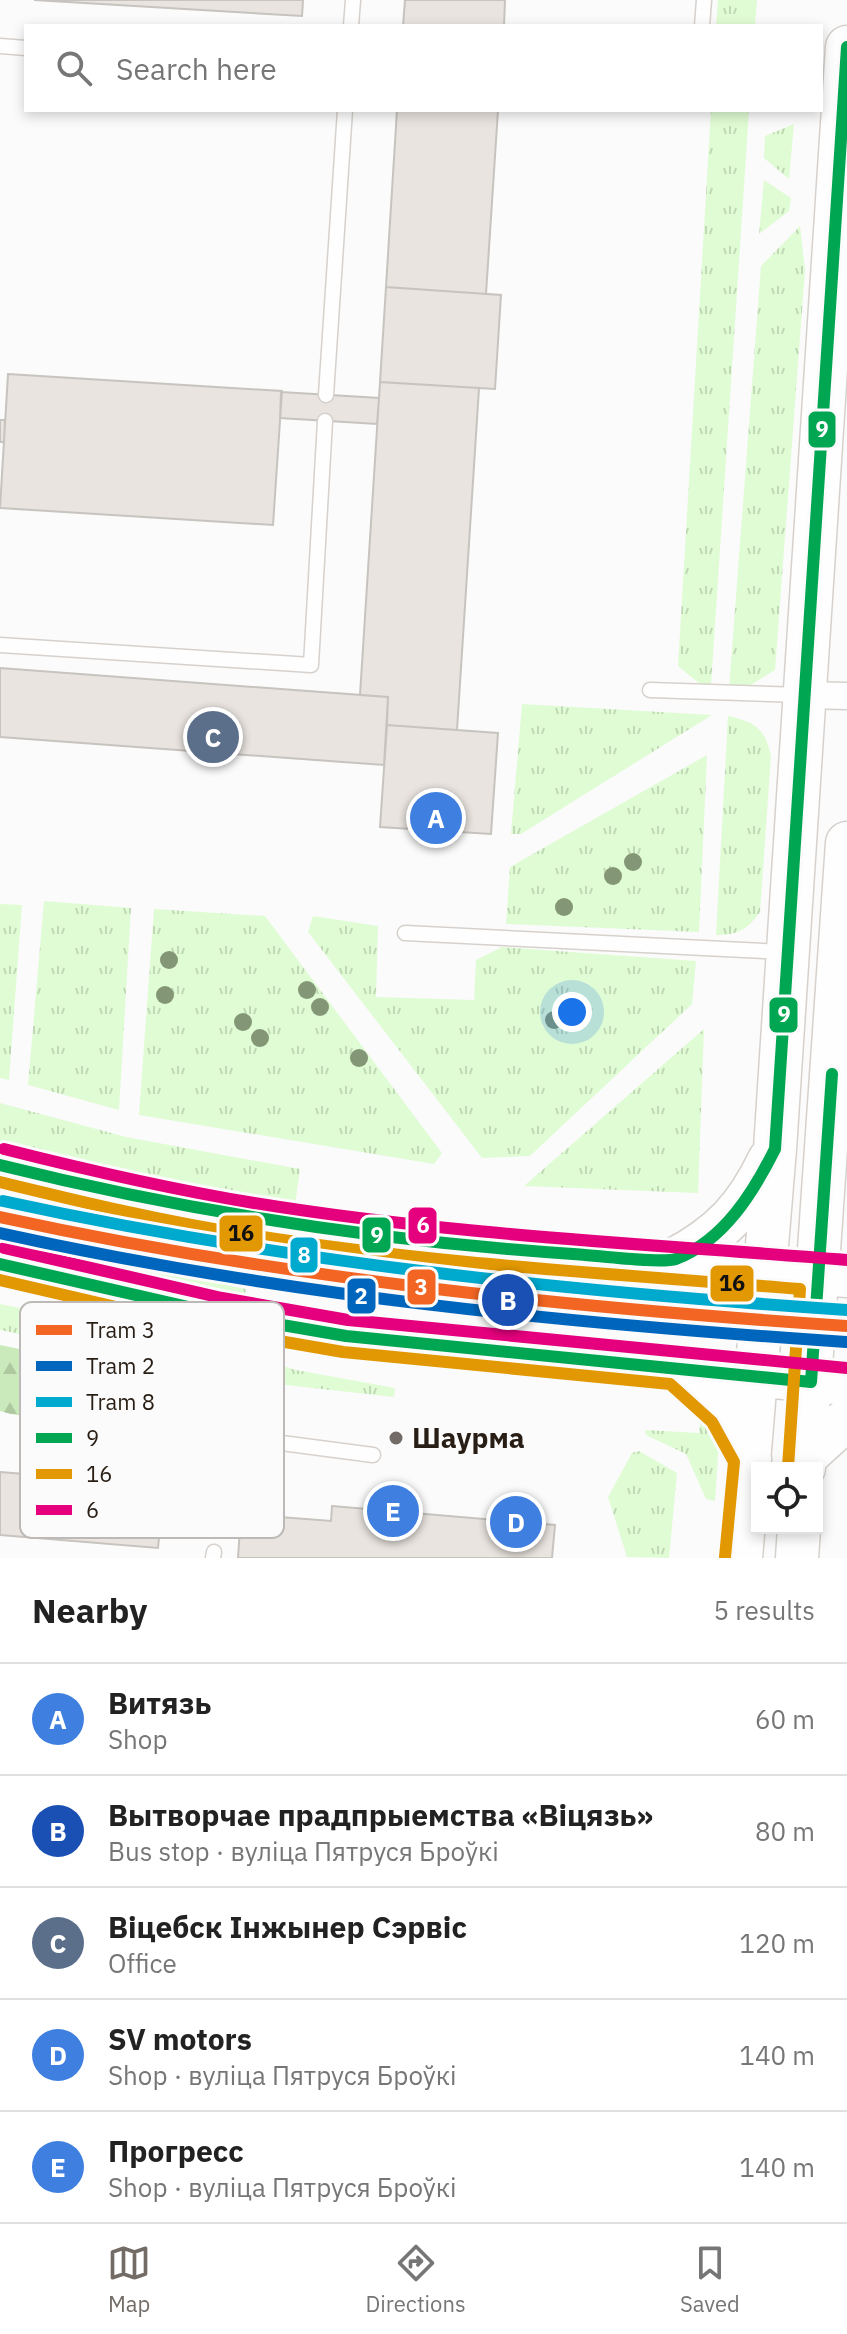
<!DOCTYPE html>
<meta charset="utf-8">
<style>
:root{--surface:#fff;--page:#f6f6f6;--text:#222;--muted:#767676;--line:#e0e0e0;--accent:#726b66}
body{margin:0;font-family:"IBM Plex Sans",sans-serif;background:var(--page);color:var(--text)}
.controls{position:absolute;right:24px;bottom:24px;display:grid;overflow:hidden;border-radius:0px;box-shadow:0 4px 12px #0003}
.controls button{width:72px;height:72px;display:grid;place-items:center;padding:0;border:0;border-bottom:2px solid var(--line);background:var(--surface);color:var(--text);font:40px sans-serif}
.you{position:absolute;left:572px;top:1012px;width:28px;height:28px;margin:-20px;border:6px solid #fff;border-radius:50%;background:#1a73e8;box-shadow:0 0 0 12px #1a73e833}
.badge{display:grid;place-items:center;width:52px;height:52px;border-radius:50%;background:var(--accent);color:#fff;font-size:26px;font-weight:700}
.pin{position:absolute;translate:-50% -50%;border:4px solid #fff;box-shadow:0 2px 8px #0006}
.list{margin:0;padding:0;list-style:none}
h2{display:flex;justify-content:space-between;align-items:center;height:104px;margin:0;padding:0 32px;font-size:34px}
h2 small{font-size:26px;font-weight:400;color:var(--muted)}
.list li{display:grid;grid-template-columns:52px 1fr auto;gap:24px;align-items:center;box-sizing:border-box;height:112px;padding:0 32px;border-top:2px solid var(--line)}
.list b{display:block;font-size:30px;white-space:nowrap}
.list p{margin:0;font-size:26px;white-space:nowrap;color:var(--muted)}
.list em{font-size:26px;font-style:normal;color:var(--muted)}
.icon{flex:none;width:44px;height:44px;fill:none;stroke:currentColor;stroke-width:2;stroke-linecap:round;stroke-linejoin:round}
.map{position:relative;flex:none;width:847px;height:1558px;overflow:hidden}
.search{position:absolute;background:var(--surface);box-shadow:0 4px 12px #0003;left:24px;right:24px;top:24px;height:88px;display:flex;align-items:center;gap:20px;box-sizing:border-box;padding:0 28px;border-radius:0px;color:var(--muted);font-size:30px}
.sheet{height:664px;background:var(--surface)}
nav{display:flex;justify-content:space-around;align-items:center;box-sizing:border-box;height:112px;border-top:2px solid var(--line);background:var(--surface);font-size:22px;color:var(--muted)}
nav a{display:grid;justify-items:center;gap:4px}
nav .on{color:var(--accent)}
.map>svg:first-child{display:block}
.grass{fill:url(#grass-tufts)}
.forest{fill:url(#forest-firs)}
.building{fill:#e9e4df;stroke:#c7c3be;stroke-width:2}
.lines{fill:none;stroke-linecap:round;stroke-linejoin:round}
.service-casing{stroke:#d6d1cc;stroke-width:17}
.minor-casing{stroke:#d6d1cc;stroke-width:29}
.primary-casing{stroke:#d6d1cc;stroke-width:45}
.service{stroke:#fefefe;stroke-width:14}
.minor{stroke:#fefefe;stroke-width:26}
.primary{stroke:#fefefe;stroke-width:42}
.bus-1-casing{stroke:#fbfbfb;stroke-width:18}
.bus-2-casing{stroke:#fbfbfb;stroke-width:18}
.bus-3-casing{stroke:#fbfbfb;stroke-width:18}
.bus-1{stroke:#00a651;stroke-width:12}
.bus-2{stroke:#e29802;stroke-width:12}
.bus-3{stroke:#e5007d;stroke-width:12}
.tram-1-casing{stroke:#fbfbfb;stroke-width:18}
.tram-2-casing{stroke:#fbfbfb;stroke-width:18}
.tram-3-casing{stroke:#fbfbfb;stroke-width:18}
.tram-1{stroke:#f26522;stroke-width:12}
.tram-2{stroke:#0065bd;stroke-width:12}
.tram-3{stroke:#00a9ce;stroke-width:12}
.tree{fill:#839776}
.poi-dot{fill:#726b66;stroke:#fbfbfb;stroke-width:3}
.labels{text-anchor:middle;stroke-width:6;stroke-linejoin:round;paint-order:stroke}
.poi-label{font-size:28px;font-weight:bold;fill:#281e15;stroke:#fbfbfb;text-anchor:start}
.key{fill:#fbfbfb;stroke:#bcb9b6;stroke-width:2}
.key-label{font-size:22px;fill:#281e15}
.line-badge{stroke:#fbfbfb;stroke-width:3}
.badge-label{font-size:22px;text-anchor:middle;font-weight:bold;fill:#fff}
.pale-badge-label{font-size:22px;text-anchor:middle;font-weight:bold;fill:#111}
</style>
<div class="map">
<svg width="847" height="1558" viewBox="0 0 847 1558">
<defs>
<pattern id="grass-tufts" width="24" height="20" patternUnits="userSpaceOnUse" patternTransform="scale(2)"><rect width="24" height="20" fill="#e0fcd4"/><path d="M3 7l-1-3M5 7V3M7 7l1-3M15 17l-1-3M17 17v-4M19 17l1-3" fill="none" stroke="#c0d8b5"/></pattern>
<pattern id="forest-firs" width="22" height="20" patternUnits="userSpaceOnUse" patternTransform="scale(2)"><rect width="22" height="20" fill="#caeabb"/><path d="M5 1l3.5 6h-7zM16 11l3.5 6h-7z" fill="#aec8a0"/></pattern>
</defs>
<rect width="100%" height="100%" fill="#fbfbfb"/>
<path class="grass" d="M718 0H757L755 26H716Z
M711 110H749L711 686 700 684 678 666Z
M794 124 789 179 764 158 765 136Z
M764 180 791 198 789 211 759 234Z
M800 226 805 270 775 670 746 688 729 689 761 266Z
M522 704 712 715 521 834H511Z
M728 716C756 722 765 729 771 756L760 912C747 930 738 935 716 935Z
M707 755 699 932 506 924 510 867Z
M44 901 131 908 119 1110 28 1085Z
M0 904 22 905 9 1080 0 1078Z
M154 909 265 916 442 1153 434 1164 139 1115Z
M313 916 378 926 376 997 474 1000 476 960 502 947 696 961 692 1004 530 1156 482 1158 308 932Z
M704 1029 698 1193 524 1186Z
M0 1103 126 1137 300 1169 295 1205 119 1177 0 1145Z
M0 1197 116 1225 255 1251 254 1261 113 1235 0 1209Z
M0 1239 246 1289 244 1300 0 1250Z
M0 1304 240 1353 237 1378 0 1330Z
M262 1360 296 1370 395 1388 394 1397 259 1382Z
M701 1412 719 1441 715 1501 706 1499 686 1454 646 1435 645 1430 699 1433Z
M639 1451 677 1473 669 1558 627 1557 608 1497 632 1453Z"/>
<path class="forest" d="M0 1345 146 1375 188 1389 198 1411 204 1437 184 1448 172 1449C155 1436 129 1411 107 1410 68 1408 41 1424 0 1411Z"/>
<path class="building" d="M34 0H303L302 16Z
M405 0H505L504 26H403Z
M397 110H498L486 294 386 287Z
M386 287 501 295 495 389 380 382Z
M8 374 282 391 273 525 0 508Z
M380 382 479 388 457 730 387 725 388 697 360 695Z
M281 392 379 398 377 424 280 418Z
M0 420H5L4 442H0Z
M0 668 388 697 384 765 0 737Z
M387 725 498 733 491 834 380 827Z
M0 1472 150 1484 148 1505 162 1506 158 1548 0 1535Z
M332 1506 555 1525 552 1558H238L241 1514 331 1521Z"/>
<g class="lines">
<defs>
<path id="service" d="M351 26 353 0
M702 26 704 0
M0 46 26 48
M326 395 345 110
M0 645 311 665 325 421
M650 690 801 695
M405 933 784 952
M255 1324 244 1434 251 1439 373 1455
M213 1558 214 1552"/>
<path id="minor" d="M804 695 847 696"/>
<path id="primary" d="M0 1165 99 1190 252 1219 456 1245 847 1276
M673 1260C721 1235 746 1208 769 1160
M0 1264 219 1314 346 1336 847 1384
M677 1369 725 1412 750 1459
M804 1458 847 1419
M804 1468 847 843
M741 1558 775 1149 847 47
M797 1558 799 1528"/>
</defs>
<use href="#service" class="service-casing"/>
<use href="#minor" class="minor-casing"/>
<use href="#primary" class="primary-casing"/>
<use href="#service" class="service"/>
<use href="#minor" class="minor"/>
<use href="#primary" class="primary"/>
<defs>
<path id="bus-1" d="M0 1165C189 1212 379 1241 573 1254 594 1255 660 1264 676 1259 724 1240 753 1193 775 1149L847 47
M0 1264 219 1314 346 1336 811 1382 832 1074"/>
<path id="bus-2" d="M0 1182C82 1202 165 1222 250 1235 432 1264 616 1274 800 1289L788 1467
M0 1280 215 1330 343 1352 670 1384 712 1422 734 1462 725 1557"/>
<path id="bus-3" d="M4 1149C87 1170 169 1189 254 1203 450 1235 649 1244 847 1260
M4 1248 222 1298 348 1320 847 1368"/>
</defs>
<use href="#bus-1" class="bus-1-casing"/>
<use href="#bus-2" class="bus-2-casing"/>
<use href="#bus-3" class="bus-3-casing"/>
<use href="#bus-1" class="bus-1"/>
<use href="#bus-2" class="bus-2"/>
<use href="#bus-3" class="bus-3"/>
<defs>
<path id="tram-1" d="M0 1217C280 1278 562 1307 847 1326"/>
<path id="tram-2" d="M0 1233C279 1295 561 1323 846 1342"/>
<path id="tram-3" d="M3 1201C282 1262 563 1291 847 1310"/>
</defs>
<use href="#tram-1" class="tram-1-casing"/>
<use href="#tram-2" class="tram-2-casing"/>
<use href="#tram-3" class="tram-3-casing"/>
<use href="#tram-1" class="tram-1"/>
<use href="#tram-2" class="tram-2"/>
<use href="#tram-3" class="tram-3"/>
</g>
<g class="tree">
<circle cx="633" cy="862" r="9"/>
<circle cx="613" cy="876" r="9"/>
<circle cx="564" cy="907" r="9"/>
<circle cx="169" cy="960" r="9"/>
<circle cx="307" cy="990" r="9"/>
<circle cx="165" cy="995" r="9"/>
<circle cx="320" cy="1007" r="9"/>
<circle cx="554" cy="1020" r="9"/>
<circle cx="243" cy="1022" r="9"/>
<circle cx="260" cy="1038" r="9"/>
<circle cx="359" cy="1058" r="9"/>
</g>
<circle class="poi-dot" cx="396" cy="1438" r="8"/>
<g class="labels">
<g class="poi-label">
<text x="412" y="1448">Шаурма</text>
</g>
</g>
<rect x="20" y="1302" width="264" height="236" rx="12" class="key"/>
<rect x="36" y="1325" width="36" height="10" fill="#f26522"/>
<rect x="36" y="1361" width="36" height="10" fill="#0065bd"/>
<rect x="36" y="1397" width="36" height="10" fill="#00a9ce"/>
<rect x="36" y="1433" width="36" height="10" fill="#00a651"/>
<rect x="36" y="1469" width="36" height="10" fill="#e29802"/>
<rect x="36" y="1505" width="36" height="10" fill="#e5007d"/>
<g class="key-label">
<text x="86" y="1338">Tram 3</text>
<text x="86" y="1374">Tram 2</text>
<text x="86" y="1410">Tram 8</text>
<text x="86" y="1446">9</text>
<text x="86" y="1482">16</text>
<text x="86" y="1518">6</text>
</g>
<g class="line-badge">
<rect x="807" y="410" width="30" height="39" rx="8" fill="#00a651"/>
<rect x="768" y="996" width="31" height="38" rx="8" fill="#00a651"/>
<rect x="407" y="1206" width="31" height="39" rx="8" fill="#e5007d"/>
<rect x="218" y="1214" width="46" height="39" rx="8" fill="#e29802"/>
<rect x="361" y="1216" width="31" height="38" rx="8" fill="#00a651"/>
<rect x="289" y="1236" width="30" height="38" rx="8" fill="#00a9ce"/>
<rect x="709" y="1264" width="46" height="39" rx="8" fill="#e29802"/>
<rect x="406" y="1268" width="31" height="38" rx="8" fill="#f26522"/>
<rect x="346" y="1277" width="31" height="38" rx="8" fill="#0065bd"/>
</g>
<g class="badge-label">
<text x="822" y="437">9</text>
<text x="784" y="1022">9</text>
<text x="423" y="1233">6</text>
<text x="377" y="1243">9</text>
<text x="304" y="1263">8</text>
<text x="421" y="1295">3</text>
<text x="361" y="1304">2</text>
</g>
<g class="pale-badge-label">
<text x="241" y="1241">16</text>
<text x="732" y="1291">16</text>
</g>
</svg>
<div class="controls">
<button><svg class="icon" aria-label="locate" viewBox="0 0 24 24"><circle cx="12" cy="12" r="6"/><path d="M12 2v4M12 18v4M2 12h4M18 12h4"/></svg></button>
</div>
<div class="you"></div>
<div class="pin badge" style="left:436px;top:818px;background:#3f7fe0">A</div>
<div class="pin badge" style="left:508px;top:1300px;background:#1a4fb4">B</div>
<div class="pin badge" style="left:213px;top:737px;background:#5c6f8a">C</div>
<div class="pin badge" style="left:516px;top:1522px;background:#3f7fe0">D</div>
<div class="pin badge" style="left:393px;top:1511px;background:#3f7fe0">E</div>
<div class="search"><svg class="icon" aria-label="search" viewBox="0 0 24 24"><circle cx="10" cy="10" r="6"/><path d="M15 15l6 6"/></svg>Search here</div>
</div>
<section class="sheet">
<h2>Nearby<small>5 results</small></h2>
<ul class="list">
<li><span class="badge" style="background:#3f7fe0">A</span><div><b>Витязь</b><p>Shop</p></div><em>60 m</em></li>
<li><span class="badge" style="background:#1a4fb4">B</span><div><b>Вытворчае прадпрыемства «Віцязь»</b><p>Bus stop · вуліца Пятруся Броўкі</p></div><em>80 m</em></li>
<li><span class="badge" style="background:#5c6f8a">C</span><div><b>Віцебск Інжынер Сэрвіс</b><p>Office</p></div><em>120 m</em></li>
<li><span class="badge" style="background:#3f7fe0">D</span><div><b>SV motors</b><p>Shop · вуліца Пятруся Броўкі</p></div><em>140 m</em></li>
<li><span class="badge" style="background:#3f7fe0">E</span><div><b>Прогресс</b><p>Shop · вуліца Пятруся Броўкі</p></div><em>140 m</em></li>
</ul>
</section>
<nav>
<a class="on"><svg class="icon" aria-label="map" viewBox="0 0 24 24"><path d="M3 6l6-2 6 2 6-2v14l-6 2-6-2-6 2zM9 4v14M15 6v14"/></svg>Map</a>
<a><svg class="icon" aria-label="directions" viewBox="0 0 24 24"><path d="M12 3l9 9-9 9-9-9zM9 14v-3h6M13 9l2 2-2 2"/></svg>Directions</a>
<a><svg class="icon" aria-label="saved" viewBox="0 0 24 24"><path d="M7 4h10v16l-5-4-5 4z"/></svg>Saved</a>
</nav>
